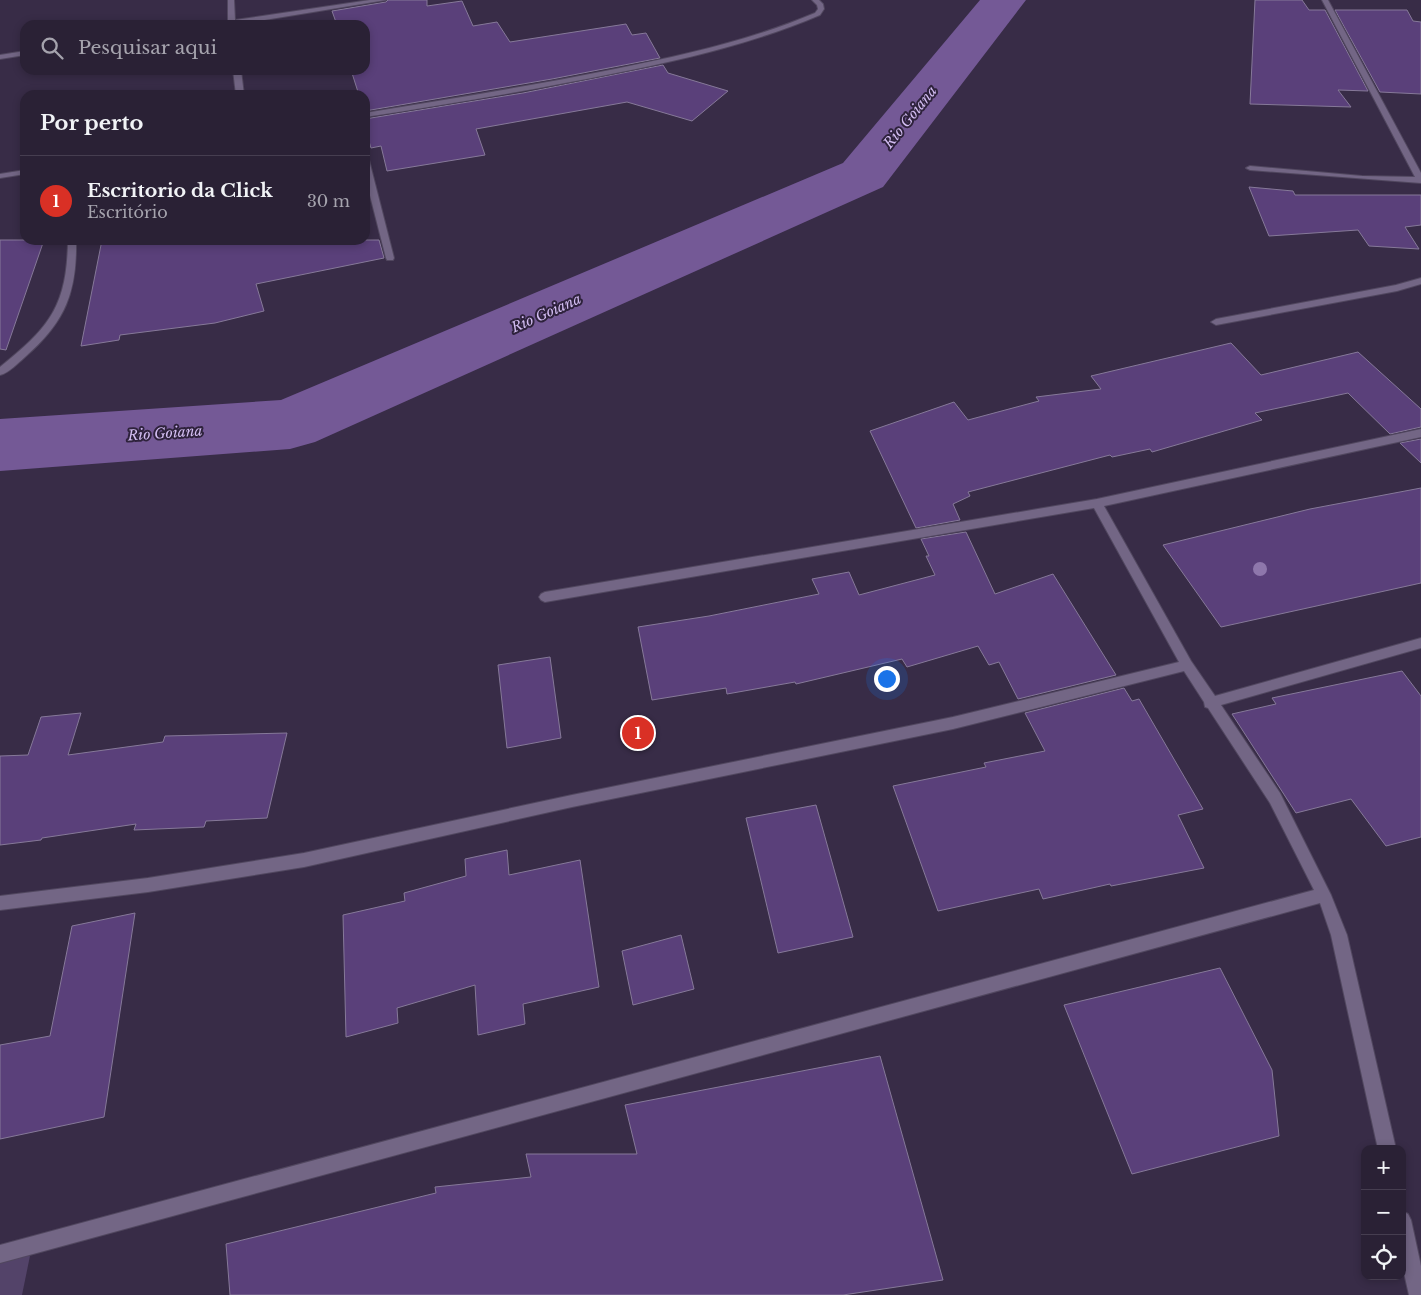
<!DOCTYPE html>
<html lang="pt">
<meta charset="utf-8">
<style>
:root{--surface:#2a2135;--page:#32293d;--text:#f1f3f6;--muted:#a5a3ad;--line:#463e50;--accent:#d93025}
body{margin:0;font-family:"Libre Baskerville",serif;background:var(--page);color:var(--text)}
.controls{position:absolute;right:15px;bottom:15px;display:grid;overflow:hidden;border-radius:10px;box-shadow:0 2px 8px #0003}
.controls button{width:45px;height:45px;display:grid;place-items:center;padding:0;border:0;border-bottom:1px solid var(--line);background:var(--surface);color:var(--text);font:25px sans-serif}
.you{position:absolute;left:886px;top:678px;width:18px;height:18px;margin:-12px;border:4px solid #fff;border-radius:50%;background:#1a73e8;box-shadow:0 0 0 8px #1a73e833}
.badge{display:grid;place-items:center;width:32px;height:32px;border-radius:50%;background:var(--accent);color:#fff;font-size:16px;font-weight:700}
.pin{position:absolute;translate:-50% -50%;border:2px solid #fff;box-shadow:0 1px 5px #0006}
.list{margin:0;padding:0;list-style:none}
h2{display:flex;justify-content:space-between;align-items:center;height:65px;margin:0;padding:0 20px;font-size:21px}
h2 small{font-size:16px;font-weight:400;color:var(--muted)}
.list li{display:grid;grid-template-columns:32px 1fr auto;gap:15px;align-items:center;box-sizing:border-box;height:90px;padding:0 20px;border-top:1px solid var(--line)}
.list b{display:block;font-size:19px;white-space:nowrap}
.list p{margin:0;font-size:16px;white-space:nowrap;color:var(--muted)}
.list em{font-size:16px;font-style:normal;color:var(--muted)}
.icon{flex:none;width:28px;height:28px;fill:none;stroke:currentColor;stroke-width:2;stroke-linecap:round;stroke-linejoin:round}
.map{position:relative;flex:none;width:1421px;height:1295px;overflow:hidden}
.search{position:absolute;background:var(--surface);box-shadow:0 2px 8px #0003;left:20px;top:20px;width:350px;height:55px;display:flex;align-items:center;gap:12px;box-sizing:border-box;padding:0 18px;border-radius:15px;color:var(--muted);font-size:19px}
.panel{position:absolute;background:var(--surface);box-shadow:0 2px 8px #0003;left:20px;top:90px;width:350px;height:155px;border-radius:15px}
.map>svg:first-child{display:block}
.green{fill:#534369}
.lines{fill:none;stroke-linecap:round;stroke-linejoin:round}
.river{fill:#745996;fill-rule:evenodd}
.building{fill:#5a407a;stroke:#867999}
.minor-casing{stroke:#51475f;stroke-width:2}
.minor{fill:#736685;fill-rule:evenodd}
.tree{fill:#8e77ab}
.labels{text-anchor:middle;stroke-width:4;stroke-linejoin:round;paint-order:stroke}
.far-water-label{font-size:14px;font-style:italic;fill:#d3bdf2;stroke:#2e223c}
</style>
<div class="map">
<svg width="1421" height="1295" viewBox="0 0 1421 1295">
<rect width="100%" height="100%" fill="#382c47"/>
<path class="green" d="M32 1246 22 1295H0V1254Z"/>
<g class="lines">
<path class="river" d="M980 0H1026L883 187 315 442 290 449 0 471V419L281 400 843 163Z"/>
</g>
<path class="building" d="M388 0H427V6L462 1 473 26 497 22 510 42 626 24 632 35 646 33 660 58 552 79 365 111V95H359L351 70H365V25H337L332 11 386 2Z
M1255 0H1302L1309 10H1325L1368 91 1338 90 1351 107 1250 104Z
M1335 10H1407L1413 21 1421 22V94L1380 92Z
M663 65 668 73 728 91 692 121 627 102 476 129 485 155 387 171 381 146 371 148 365 128V119L523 93Z
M1249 187 1293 191 1295 195H1421V225L1405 227 1419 249 1369 246 1358 230 1269 236Z
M0 240H44L6 350 0 349Z
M102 240H379L384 258 256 284 264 311 215 323 120 335 119 340 81 346Z
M1231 343 1261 375 1358 352 1421 409V427L1390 434 1348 393 1255 413 1262 420 1152 452 1150 449 1112 457 1110 455 968 492 970 496 953 504 960 520 916 528 870 431 954 402 968 420 1039 401 1036 397 1101 389 1091 376Z
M1421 439V463L1400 443Z
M1421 488V583L1221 627 1163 545 1310 509Z
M966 532 995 594 1053 574 1116 675 1018 699 999 662 989 665 978 646 907 667 902 659 796 684 795 682 727 694 726 688 652 700 638 627 709 616 819 594 812 579 849 572 859 595 935 575 926 556H929L921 539Z
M550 657 561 738 507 748 498 665Z
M1402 671 1421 696V837L1386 846 1351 799 1296 813 1232 714 1276 704 1272 698Z
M1124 688 1132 701 1139 699 1203 809 1178 815 1204 868 1111 886 1110 884 1043 899 1039 889 938 911 893 786 986 767 984 763 1045 751 1025 713Z
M81 713 68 755 163 742 165 736 287 733 267 818 206 821 204 827 134 830 136 824 42 838 41 840 0 845V756L28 755 41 717Z
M816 805 853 937 778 953 746 818Z
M507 850 509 875 580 860 599 987 523 1004 525 1024 478 1035 475 985 397 1008 398 1023 346 1037 343 915 405 901 404 893 466 876 465 859Z
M135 913 104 1117 0 1139V1045L50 1036 72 926Z
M681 935 694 989 633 1005 622 951Z
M1220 968 1272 1070 1279 1136 1132 1174 1064 1005Z
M880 1056 943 1280 843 1295H230L226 1244 436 1193 435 1187 531 1177 526 1154H637L625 1105Z"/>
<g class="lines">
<defs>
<path id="minor" d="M228 0H234L235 20 370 0H386L235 25H210L228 21Z
M812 0H819L823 4 824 9 820 15C754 43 686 59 616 73 533 90 449 104 365 117V113C449 99 532 86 615 69 684 55 751 40 815 13L818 9 817 5Z
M1322 0H1328L1421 173V183L1250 170 1246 168 1250 166 1362 176 1415 177Z
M25 51V55L0 59V55Z
M233 70H241L244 95H236Z
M365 158 369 160 394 258 393 260H387L386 258 365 176Z
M25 170V174L0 178V174Z
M68 240H76C77 293 65 322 25 357 18 363 9 373 0 375V367C50 327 67 306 68 240Z
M1421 278V284L1397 291 1216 325 1211 322 1216 319 1396 285Z
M1421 429V437L1104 506 1191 661 1215 696 1421 638V648L1221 705 1280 793 1331 895 1347 935 1396 1149H1378L1331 935 1320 903 0 1263V1245L1314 890 1270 803 1208 708 1205 707 1204 702 1184 671 953 729 572 807 304 867 148 892 0 910V896L148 878 304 853 572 795 953 717 1179 662 1094 508 545 602 541 600 539 597 541 594 545 592 1097 499Z
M1402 1211 1408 1214 1411 1220 1421 1266V1295H1409L1402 1264Z"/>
</defs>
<use href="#minor" class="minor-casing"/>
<use href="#minor" class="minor"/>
</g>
<circle class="tree" cx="1260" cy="569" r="7"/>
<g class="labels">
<g class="far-water-label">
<text transform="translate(910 117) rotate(-51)" y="5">Rio Goiana</text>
<text transform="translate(546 313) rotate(-24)" y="5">Rio Goiana</text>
<text transform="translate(165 433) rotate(-4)" y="5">Rio Goiana</text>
</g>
</g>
</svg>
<div class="controls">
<button>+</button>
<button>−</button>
<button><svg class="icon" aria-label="locate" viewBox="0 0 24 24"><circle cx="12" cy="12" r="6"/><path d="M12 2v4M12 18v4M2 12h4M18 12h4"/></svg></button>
</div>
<div class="you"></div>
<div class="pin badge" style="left:638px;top:733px">1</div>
<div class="search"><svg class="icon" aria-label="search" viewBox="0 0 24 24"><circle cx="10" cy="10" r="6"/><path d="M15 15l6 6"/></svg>Pesquisar aqui</div>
<section class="panel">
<h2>Por perto<small></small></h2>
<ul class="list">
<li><span class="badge">1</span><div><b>Escritorio da Click</b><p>Escritório</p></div><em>30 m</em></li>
</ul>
</section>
</div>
